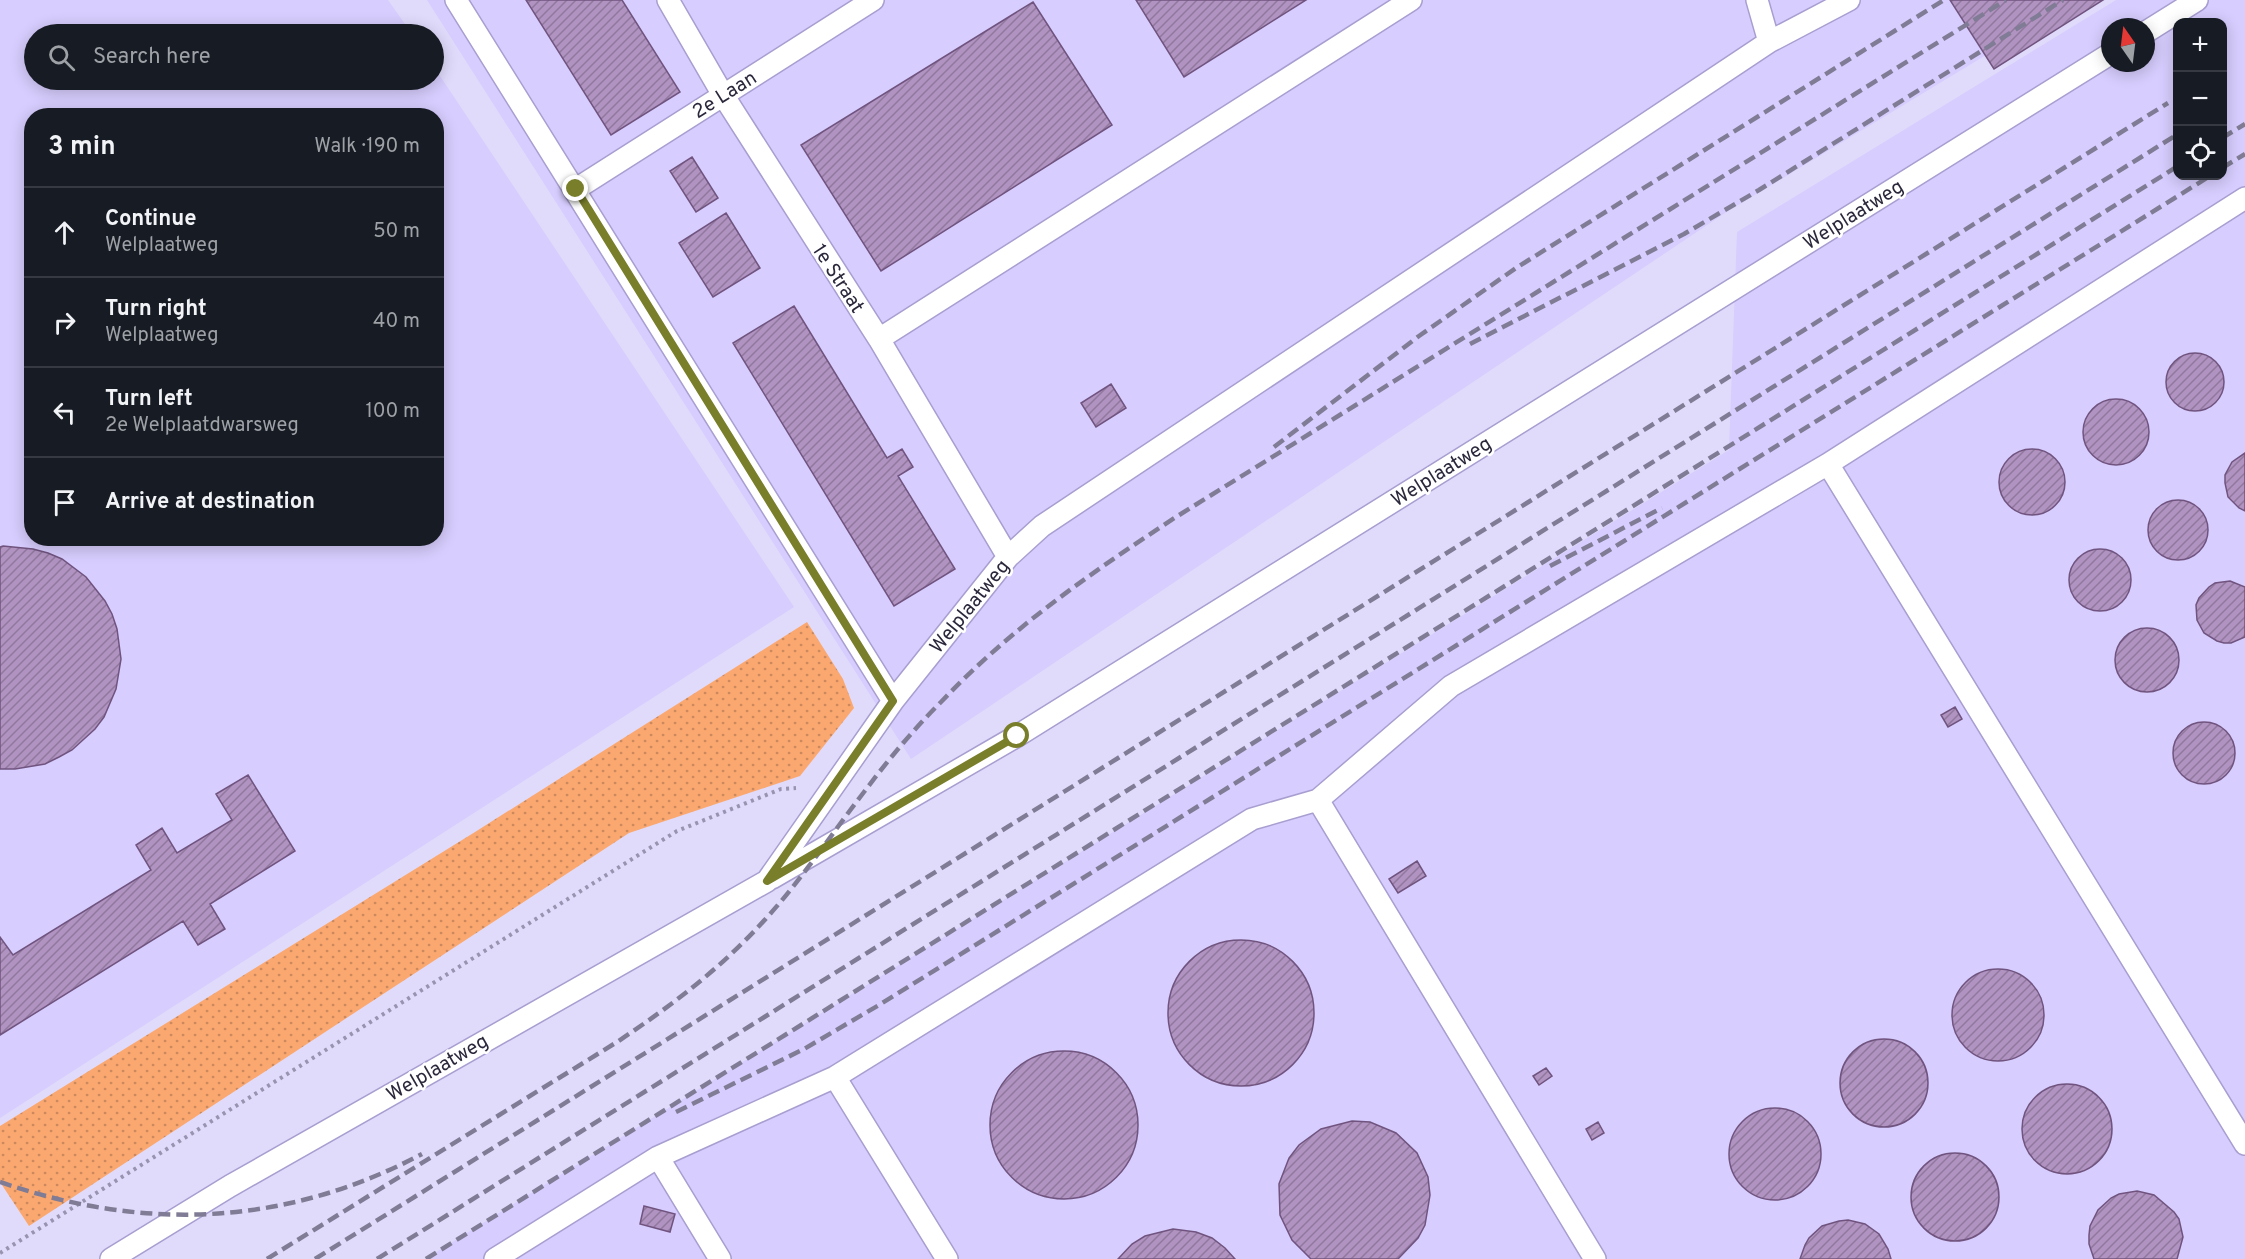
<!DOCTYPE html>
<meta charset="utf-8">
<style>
:root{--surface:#171b24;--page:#242831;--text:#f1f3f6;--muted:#9ea1a6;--line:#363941}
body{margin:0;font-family:Overpass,sans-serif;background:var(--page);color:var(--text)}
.controls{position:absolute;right:18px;top:18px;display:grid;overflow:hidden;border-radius:12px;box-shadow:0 3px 15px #0003}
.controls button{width:54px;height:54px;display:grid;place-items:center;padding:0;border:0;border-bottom:2px solid var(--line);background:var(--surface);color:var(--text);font:30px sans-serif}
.compass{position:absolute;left:2101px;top:18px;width:54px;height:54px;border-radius:50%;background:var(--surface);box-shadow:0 3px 15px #0003;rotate:346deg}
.stop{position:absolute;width:18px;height:18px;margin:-14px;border:4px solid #787e29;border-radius:50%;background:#fff}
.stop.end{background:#787e29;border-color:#fff;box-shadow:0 2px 6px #0008}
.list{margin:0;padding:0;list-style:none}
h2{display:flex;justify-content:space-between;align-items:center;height:78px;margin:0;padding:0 24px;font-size:26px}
h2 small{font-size:20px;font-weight:400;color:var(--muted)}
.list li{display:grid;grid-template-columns:39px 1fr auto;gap:18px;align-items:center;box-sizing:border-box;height:90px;padding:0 24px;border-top:2px solid var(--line)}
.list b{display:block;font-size:22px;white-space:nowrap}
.list p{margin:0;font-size:20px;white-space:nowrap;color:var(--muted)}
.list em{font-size:20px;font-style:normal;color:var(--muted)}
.icon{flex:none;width:33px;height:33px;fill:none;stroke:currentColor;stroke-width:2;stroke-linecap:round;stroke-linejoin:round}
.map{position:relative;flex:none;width:2245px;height:1259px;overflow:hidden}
.search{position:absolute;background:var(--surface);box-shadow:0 3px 15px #0003;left:24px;top:24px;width:420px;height:66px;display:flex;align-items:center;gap:15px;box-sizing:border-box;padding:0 21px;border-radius:33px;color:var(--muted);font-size:22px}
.panel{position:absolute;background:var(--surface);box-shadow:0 3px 15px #0003;left:24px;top:108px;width:420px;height:438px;border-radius:24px}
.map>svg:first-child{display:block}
.built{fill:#d7cdfe;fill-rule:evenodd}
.grass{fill:url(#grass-dots)}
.building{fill:url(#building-hatch);stroke:#70547f;stroke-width:1.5}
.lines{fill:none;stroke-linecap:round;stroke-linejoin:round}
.service-casing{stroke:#a89ed0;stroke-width:24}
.path{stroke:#9893af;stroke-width:4;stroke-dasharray:3 4.5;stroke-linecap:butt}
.service{stroke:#fff;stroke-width:21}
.rail{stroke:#807c95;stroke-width:4.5;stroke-dasharray:12 6;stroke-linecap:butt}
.route{stroke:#787e29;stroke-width:8}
.labels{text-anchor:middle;stroke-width:5;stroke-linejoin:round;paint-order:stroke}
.street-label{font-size:20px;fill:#2c283c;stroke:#fff}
</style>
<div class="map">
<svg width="2245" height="1259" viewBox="0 0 2245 1259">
<defs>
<pattern id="grass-dots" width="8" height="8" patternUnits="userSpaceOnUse" patternTransform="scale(1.5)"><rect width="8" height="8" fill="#fba870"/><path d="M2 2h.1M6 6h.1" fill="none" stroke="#cb895d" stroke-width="1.8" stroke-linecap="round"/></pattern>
<pattern id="building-hatch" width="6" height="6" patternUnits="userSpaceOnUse" patternTransform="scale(1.5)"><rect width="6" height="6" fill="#b193c1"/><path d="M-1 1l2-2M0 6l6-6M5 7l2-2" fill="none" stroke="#90789e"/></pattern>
</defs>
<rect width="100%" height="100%" fill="#e0dbfb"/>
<path class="built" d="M0 0H388L412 34H34V80H434V67L794 607 0 1118ZM32 116H436V538H32Z
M427 0H2077L1725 213 911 759Z
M2116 0H2245V1259H425L1729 450 1737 232ZM2178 22H2222V176H2178ZM2110 27H2146V63H2110Z"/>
<path class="grass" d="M807 622 843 679 854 708 800 776 629 833 29 1226 0 1182V1126L475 832Z"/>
<path class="building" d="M526 0H622L680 92 611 135Z
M1136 0H1306L1184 77Z
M1950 0H2103L1994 69Z
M1033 2 1112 125 881 271 801 145Z
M692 157 718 198 696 212 670 171Z
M726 213 760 268 713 297 679 243Z
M794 306 887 458 902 449 913 467 898 476 955 569 894 606 733 343Z
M2166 382a29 29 0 1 1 58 0a29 29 0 1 1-58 0Z
M1111 384 1126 408 1096 427 1081 403Z
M2083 432a33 33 0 1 1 66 0a33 33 0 1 1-66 0Z
M1999 482a33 33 0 1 1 66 0a33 33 0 1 1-66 0Z
M2245 453V511L2239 508 2228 497 2225 483V475L2232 462Z
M2148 530a30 30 0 1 1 60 0a30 30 0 1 1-60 0Z
M3 546 33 549 48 553 62 559 86 577 105 601 112 614 117 629 121 659 116 689 104 717 95 729 72 750 59 757 45 764 15 769H0V547Z
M2069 580a31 31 0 1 1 62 0a31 31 0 1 1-62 0Z
M2230 581 2245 587V637L2231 643H2224L2217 641 2204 633 2197 620 2196 605 2199 598 2209 587 2215 583Z
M2115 660a32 32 0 1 1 64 0a32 32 0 1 1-64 0Z
M1955 707 1962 719 1948 727 1941 715Z
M2173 753a31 31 0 1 1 62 0a31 31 0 1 1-62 0Z
M248 775 295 851 210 904 225 929 198 945 183 921 0 1035V937L13 955 151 870 136 845 162 828 177 853 232 820 216 794Z
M1417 861 1426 876 1398 893 1389 879Z
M1168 1013a73 73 0 1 1 146 0a73 73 0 1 1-146 0Z
M1952 1015a46 46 0 1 1 92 0a46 46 0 1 1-92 0Z
M1840 1083a44 44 0 1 1 88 0a44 44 0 1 1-88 0Z
M990 1125a74 74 0 1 1 148 0a74 74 0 1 1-148 0Z
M1546 1068 1552 1076 1539 1085 1533 1076Z
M2022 1129a45 45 0 1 1 90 0a45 45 0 1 1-90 0Z
M1729 1154a46 46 0 1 1 92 0a46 46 0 1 1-92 0Z
M1352 1121 1370 1122 1396 1133 1417 1153 1428 1177 1430 1195 1425 1225 1418 1238 1398 1259H1311L1292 1240 1280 1215 1279 1184 1289 1158 1299 1145 1321 1129Z
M1598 1122 1604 1133 1592 1140 1586 1129Z
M1911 1197a44 44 0 1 1 88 0a44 44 0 1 1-88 0Z
M2137 1191 2154 1195 2174 1212 2179 1219 2183 1237 2177 1259H2094L2089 1244V1235L2090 1226 2098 1210 2111 1198 2119 1194Z
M644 1206 675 1214 670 1232 640 1224Z
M1848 1220 1865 1224 1879 1234 1888 1249 1891 1259H1800L1805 1245 1809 1238 1822 1226 1839 1221Z
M1173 1229 1196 1232 1212 1238 1225 1248 1235 1259H1118L1132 1244 1145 1236Z"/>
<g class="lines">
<defs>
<path id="service" d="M456 0 893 701
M668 0 723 95 879 339 1008 557
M2146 32 2197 0
M1769 42 1849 0
M576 189 873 0
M879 339 1411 0
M1828 464 2245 1144
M1318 800 1595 1259
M772 878 1017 736 2110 54
M835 1077 947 1259
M658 1157 720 1259
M111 1259 230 1186 767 881 893 701 1008 557 1042 526 1769 42 1757 0
M495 1259 658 1157 835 1077 1252 819 1318 800 1451 686 1828 464 2245 198"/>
</defs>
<use href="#service" class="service-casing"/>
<path class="path" d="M0 1253 677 831 781 789 796 788"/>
<use href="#service" class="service"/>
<path class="rail" d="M2222 138 2245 124
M2222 168 2245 154
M1470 344 1684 234 1759 190 2063 0
M1274 447 1419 336 1516 268 1944 0
M1550 566 1662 508
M676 1112 804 1049 879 1005 2210 176
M0 1182C145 1232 286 1226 422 1154
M267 1259 617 1042C674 1004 724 966 770 914 804 876 833 832 864 792 888 760 913 730 941 702 1010 629 1092 572 1176 517L2006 0
M315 1259 2168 103
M377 1259 2178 134
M426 1259 2178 166"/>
</g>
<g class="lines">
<path class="route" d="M576 189 893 701 767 881 1017 736"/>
</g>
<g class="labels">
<g class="street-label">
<text transform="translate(724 94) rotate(-32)" y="7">2e Laan</text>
<text transform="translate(1853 214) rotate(-32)" y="7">Welplaatweg</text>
<text transform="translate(839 278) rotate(57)" y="7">1e Straat</text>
<text transform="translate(1441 471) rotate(-32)" y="7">Welplaatweg</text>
<text transform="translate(969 606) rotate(-51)" y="7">Welplaatweg</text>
<text transform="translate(437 1067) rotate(-30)" y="7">Welplaatweg</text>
</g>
</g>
</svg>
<div class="controls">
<button>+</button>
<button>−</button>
<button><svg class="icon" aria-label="locate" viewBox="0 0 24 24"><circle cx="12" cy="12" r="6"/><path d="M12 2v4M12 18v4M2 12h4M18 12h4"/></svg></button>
</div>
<svg class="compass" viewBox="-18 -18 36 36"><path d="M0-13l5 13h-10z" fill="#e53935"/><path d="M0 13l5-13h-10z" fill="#9ea1a6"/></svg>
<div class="stop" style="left:1017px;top:736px"></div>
<div class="stop end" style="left:576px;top:189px"></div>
<div class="search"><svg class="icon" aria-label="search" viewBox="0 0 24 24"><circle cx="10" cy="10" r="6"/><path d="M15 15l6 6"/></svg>Search here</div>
<section class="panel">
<h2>3 min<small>Walk · 190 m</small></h2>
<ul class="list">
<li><svg class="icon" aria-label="ahead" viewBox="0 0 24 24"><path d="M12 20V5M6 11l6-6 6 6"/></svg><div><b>Continue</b><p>Welplaatweg</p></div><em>50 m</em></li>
<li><svg class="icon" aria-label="right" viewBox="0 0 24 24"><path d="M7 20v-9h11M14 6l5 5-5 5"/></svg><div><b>Turn right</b><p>Welplaatweg</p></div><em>40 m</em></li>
<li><svg class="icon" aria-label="left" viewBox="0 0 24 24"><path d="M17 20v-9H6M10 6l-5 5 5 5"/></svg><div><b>Turn left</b><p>2e Welplaatdwarsweg</p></div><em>100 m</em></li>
<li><svg class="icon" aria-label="arrive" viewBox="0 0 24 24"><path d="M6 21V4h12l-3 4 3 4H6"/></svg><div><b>Arrive at destination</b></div></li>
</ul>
</section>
</div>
